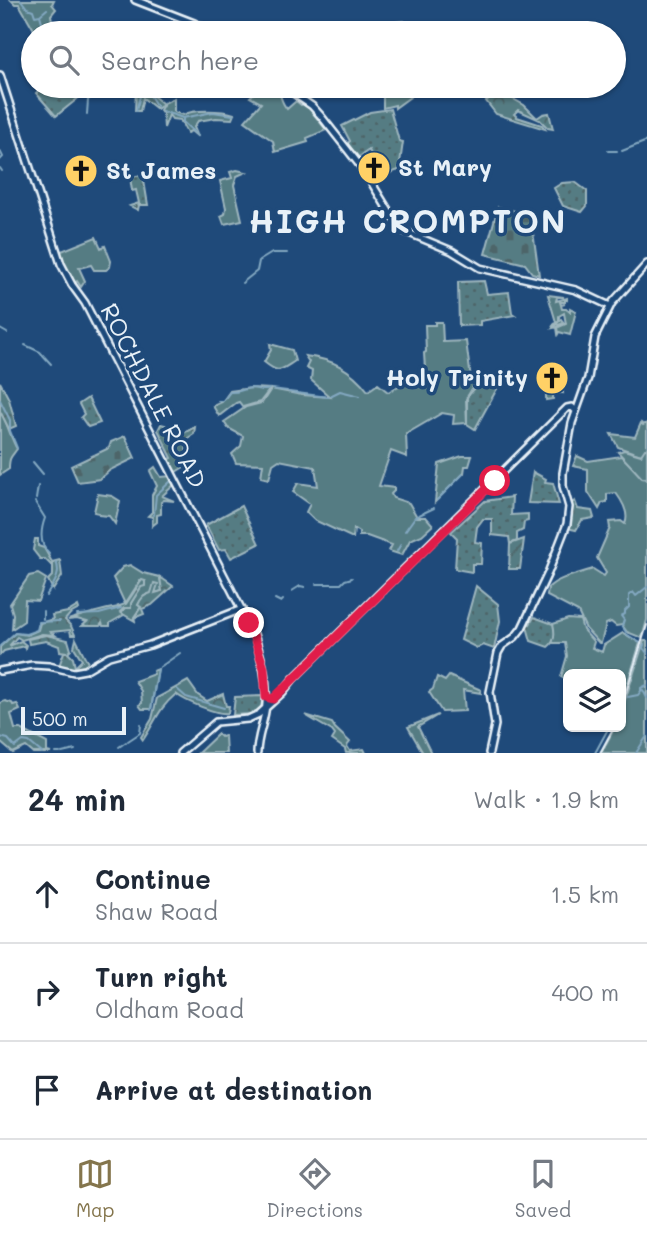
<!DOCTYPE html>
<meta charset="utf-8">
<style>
:root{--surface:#fff;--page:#f6f6f7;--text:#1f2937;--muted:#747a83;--line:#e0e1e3;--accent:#84754c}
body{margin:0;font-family:Mali,sans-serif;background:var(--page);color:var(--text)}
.controls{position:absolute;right:21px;bottom:21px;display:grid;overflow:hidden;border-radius:10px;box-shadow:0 2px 5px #0004}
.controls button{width:63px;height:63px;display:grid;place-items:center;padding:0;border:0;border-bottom:2px solid var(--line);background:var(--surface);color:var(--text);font:35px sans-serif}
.scale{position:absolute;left:21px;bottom:18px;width:105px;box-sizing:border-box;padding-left:7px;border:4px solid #e8f1f8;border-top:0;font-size:19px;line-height:24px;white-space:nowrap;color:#e8f1f8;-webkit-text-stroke:5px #1f4a7a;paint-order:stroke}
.stop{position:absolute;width:21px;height:21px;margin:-16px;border:5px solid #e11d48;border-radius:50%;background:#fff}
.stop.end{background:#e11d48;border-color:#fff;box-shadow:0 2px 7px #0008}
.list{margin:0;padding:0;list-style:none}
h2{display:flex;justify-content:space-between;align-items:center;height:91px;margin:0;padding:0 28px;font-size:30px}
h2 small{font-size:23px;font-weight:400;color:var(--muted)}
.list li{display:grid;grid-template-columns:46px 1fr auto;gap:21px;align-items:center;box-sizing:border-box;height:98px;padding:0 28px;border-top:2px solid var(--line)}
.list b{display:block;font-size:26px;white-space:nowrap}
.list p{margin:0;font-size:23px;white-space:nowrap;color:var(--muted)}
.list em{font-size:23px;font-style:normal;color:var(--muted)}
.icon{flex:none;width:38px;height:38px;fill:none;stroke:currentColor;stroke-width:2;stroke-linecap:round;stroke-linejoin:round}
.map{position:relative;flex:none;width:647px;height:753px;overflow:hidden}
.search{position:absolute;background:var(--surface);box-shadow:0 2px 5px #0004;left:21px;right:21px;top:21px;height:77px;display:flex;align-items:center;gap:18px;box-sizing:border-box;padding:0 24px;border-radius:38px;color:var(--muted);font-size:26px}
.sheet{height:385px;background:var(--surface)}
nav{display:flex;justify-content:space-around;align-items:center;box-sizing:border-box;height:98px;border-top:2px solid var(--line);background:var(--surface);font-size:19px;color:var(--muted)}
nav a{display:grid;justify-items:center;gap:4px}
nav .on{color:var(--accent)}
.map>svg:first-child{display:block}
.grass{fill:#557c83;stroke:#9eb6be;stroke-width:2}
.forest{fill:url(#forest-crowns);stroke:#9eb6be;stroke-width:2}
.cemetery{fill:url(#cemetery-stones);stroke:#9eb6be;stroke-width:2}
.park{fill:url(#park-dots);stroke:#9eb6be;stroke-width:2}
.garden{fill:url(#garden-furrows);stroke:#9eb6be;stroke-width:2}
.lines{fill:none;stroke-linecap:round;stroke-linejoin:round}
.stream{stroke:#83a8c1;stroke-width:2}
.major-casing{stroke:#e8f1f8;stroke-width:10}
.major{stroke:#1f4a7a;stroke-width:5}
.tram{stroke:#e8f1f8;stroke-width:2}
.route{stroke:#e11d48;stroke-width:9}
.labels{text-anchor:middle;stroke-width:7;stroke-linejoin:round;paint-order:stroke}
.poi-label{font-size:24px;font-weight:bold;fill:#e8f1f8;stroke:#1f4a7a;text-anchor:start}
.street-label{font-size:24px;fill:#e8f1f8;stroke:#1f4a7a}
.district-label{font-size:32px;font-weight:bold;letter-spacing:2px;fill:#e8f1f8;stroke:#1f4a7a}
</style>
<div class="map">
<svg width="647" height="753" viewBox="0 0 647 753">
<defs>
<pattern id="forest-crowns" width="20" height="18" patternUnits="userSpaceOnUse" patternTransform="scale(1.75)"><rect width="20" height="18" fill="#557c83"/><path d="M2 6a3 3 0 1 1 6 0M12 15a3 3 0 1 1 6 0" fill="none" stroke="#4e6569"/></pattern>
<pattern id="cemetery-stones" width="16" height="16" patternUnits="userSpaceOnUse" patternTransform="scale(1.75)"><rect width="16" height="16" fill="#557c83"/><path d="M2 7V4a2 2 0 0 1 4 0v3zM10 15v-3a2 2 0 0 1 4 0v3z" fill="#4e6569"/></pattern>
<pattern id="park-dots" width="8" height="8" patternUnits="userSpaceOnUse" patternTransform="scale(1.75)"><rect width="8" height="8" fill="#557c83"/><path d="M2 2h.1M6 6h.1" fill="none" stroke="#4e6569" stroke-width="1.8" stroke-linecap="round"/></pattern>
<pattern id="garden-furrows" width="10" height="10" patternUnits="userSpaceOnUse" patternTransform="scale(1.75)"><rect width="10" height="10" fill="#557c83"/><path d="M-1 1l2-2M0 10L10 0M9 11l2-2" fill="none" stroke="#4e6569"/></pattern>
</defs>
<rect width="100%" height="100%" fill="#1f4a7a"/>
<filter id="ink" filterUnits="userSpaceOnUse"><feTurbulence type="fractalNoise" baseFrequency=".0143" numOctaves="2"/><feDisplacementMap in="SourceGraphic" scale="14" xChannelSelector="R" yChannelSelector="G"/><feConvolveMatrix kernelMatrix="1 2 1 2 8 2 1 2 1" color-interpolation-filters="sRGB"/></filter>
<g filter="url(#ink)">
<path class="grass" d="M11 0H54L52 4 56 9 51 15 54 33H36L19 4H15Z
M404 21 406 33H368L367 25Z
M260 86C287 86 275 95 287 109L296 101 301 105 305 102 315 111 313 113 326 130 307 138 308 142 275 152 273 141 245 121 261 103 250 97 261 87Z
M383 86H402L410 97 395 108V105L383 108Z
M174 98V112L183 115C193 109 222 110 234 114L232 119 216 118 198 121 194 127 198 137 191 131 187 133 180 120 172 119 169 115 164 128 163 114 160 110 164 103Z
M237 170 246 172 237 176 234 185 242 220 224 224 221 216 225 214 226 208 220 181 232 178 230 172Z
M96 237 101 248 105 246 111 261 110 267 106 270H94L91 265 79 268 85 281 81 287 77 281 72 284 59 252Z
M548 295 564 297H557L556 301 567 298V300L565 299V302H560L561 305 565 304 561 305 562 309H566L570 312V308L576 311 570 335 559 332 558 334 557 327 553 328 561 319 564 323 558 325 559 327 566 324 564 313 559 316V321L552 327 556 322Z
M435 322H442L443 342 466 341 471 379 477 380 466 399 467 423 453 424 454 415 442 413 406 434 407 457 391 451 379 486 394 488V491L391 494 393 498 409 503 417 517H426L433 525 422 535 410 540 402 555 389 551 392 545 367 536H359V532L354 529 353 538 314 520 306 512 310 504 293 492 298 483 318 486 315 467 279 460 273 464 269 479 261 477 263 464 236 463 232 454 241 446 243 436 228 428 224 422 246 407 262 403 271 389 302 395 330 397 311 380 312 371 306 368 309 362 305 356C332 359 351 369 368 391L378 384 388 392 409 380H421L422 371 425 369 424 353 426 352 425 325H435Z
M270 344 292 350 295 361C279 371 279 374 264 362L271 350Z
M251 388 270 389 260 402 243 407 239 402 236 403 219 416 213 406 222 402 230 391Z
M0 411C8 423 10 437 17 449 11 457 9 457 9 469L0 475Z
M641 423 643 425 647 423V449L641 455 618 447 611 434 635 437Z
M462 456H472L469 466H465L464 473 435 502 439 464Z
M577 456 588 461 621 456 647 479V620L642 638 627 632 622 625 616 626 611 622 606 624 601 643H599L586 629 578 612 547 596 548 588C558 577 579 574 593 569L604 576 606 573 597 558 610 528 609 522 621 521 625 524C630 513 622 501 616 493L607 494V502L602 503 599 509 588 492V469L573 466Z
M155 467 161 477 172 476 176 483 162 496 174 501 164 500 161 502V514L157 515V522L152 526 153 517 148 516 152 512V495L157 486 150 471Z
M98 494 112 496 120 501 115 524 109 516 99 515V513L94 512Z
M130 565 143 573 160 577 162 591 144 596 138 605 141 607 134 617 135 621 121 613 125 608H131V603L145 581H140L125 604 113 578 123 567Z
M38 574 46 579 38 601 25 600 24 621 12 629 13 614 10 604 29 576Z
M568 619 580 620 583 630 594 642 592 648 602 652 604 645 623 633 640 643 626 689 621 685V674H568V680L561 677 567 656 565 643H552L554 635 553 624Z
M644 641H647V753H601L615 727H621V713Z
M158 669 151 709H142L139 705 142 703 141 691 135 681 154 674 153 671Z
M449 676 481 690V693L463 690 465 711 442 712 429 692 433 689 437 677 445 681Z
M5 701 12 703 13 705 17 704 20 710 11 714 15 729H21L47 743V752L51 753H33L26 747 13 753 0 742V703Z
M305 715 332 723 335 728 350 742 347 746 350 751 364 749 366 753H346L345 749 332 740 335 735 332 731Z
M438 715 418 727 431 753H423L408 727Z
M218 734 221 737 225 736 226 753H198Z"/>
<path class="forest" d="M122 86 142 87 162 103 161 106 157 109 143 98 140 111H135L136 90Z
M508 96 524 105 537 118 543 114 549 113 553 129 548 128 540 120 518 110 514 114 517 117 542 125 545 129 496 114 486 101 491 98Z
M0 382 9 399 16 426 9 429 0 411Z
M645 449H647V479L642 478 618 452 624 450 641 455Z
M575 501 578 509 592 511 594 518 582 520 576 530 567 528 572 510 571 503Z
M35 539H38V546L44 548 52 562 60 560 62 576 53 590 48 580 53 575V563L51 565 45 559H40L33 550Z
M160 577 173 586 152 605 142 609 144 614 134 618 141 607 138 605C141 598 144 595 151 593L154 583 158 584 155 593 162 591Z
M142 580 145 581V586L141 587 131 603V608H124L120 612 124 615 110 623V626H103L102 623 100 626H82L87 622 77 619 68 620C75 617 113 607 121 607L119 606 126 604Z
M78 606 79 609 70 614 65 620 71 626 75 635H71L70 630 51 632 55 635 42 634 22 640 17 637 9 646 21 641 26 645 25 648 24 646 4 651 0 655V647L15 633 27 635 38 630 40 623 53 619 52 615 68 612Z
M46 635 68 640 71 650 68 653 73 658 75 667 82 660 74 647 76 639 89 665 78 670 59 666 64 652H67L60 651 59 646 46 641 29 644 28 639Z
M188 681 198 695 207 701 223 694 226 706H229L228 713C217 715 185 701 176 694 158 709 156 721 143 740L141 737 152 719 157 698Z"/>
<path class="cemetery" d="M498 207 515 211 530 210 539 275 532 273 525 264 485 254Z
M546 369 550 370V374L559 375 563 393 553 392V399L546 400Z
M125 436 135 458 110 470 100 479 78 482 71 466 109 448 111 442Z"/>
<path class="park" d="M37 86H72L81 96 56 116 36 93 39 90Z
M390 109 399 141 403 142 399 170 390 173 389 168 378 169 369 150 356 159 346 145 350 141 342 126 370 112Z
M143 175 148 205H139L138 210 130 206 139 203 136 190 132 191 130 177Z
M575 182 587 191V206L582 212 563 206 554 188 562 183Z
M484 281 487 294 509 292 512 313 515 315 480 321V325L459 326 458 282Z
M490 374 499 385 475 429 467 424V397L475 388 477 380Z
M88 398 100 423 88 427 81 417 84 414 79 404Z
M161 424C169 425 172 431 176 437L195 427 194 434 188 438 184 467 174 473 168 460 172 458 158 430Z
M533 472 546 479 545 482 553 483 559 504 528 503Z
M512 497 511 515 528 514V521L524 522 523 530 517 533V541L510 544 509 537 492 535V519H483L477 527 475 542 482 543 481 564H472V572L455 569 457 538 451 532 485 501Z
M241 506 259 544 231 558 226 549 219 550 206 525Z
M476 586 498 604 500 621 494 649 483 645 477 648 461 640Z
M534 617 553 624C555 632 555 642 548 647L531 641 526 623 530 624Z
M263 696 261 708 253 714 233 715 235 697Z"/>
<path class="garden" d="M524 539 520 569H509L510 544Z"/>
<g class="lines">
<path class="stream" d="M21 0 27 8 33 10 35 16 40 15 45 33
M40 15 47 9
M133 86 148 92 157 107
M136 111 140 96 138 89
M162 111 183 118V122L198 136
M87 114 88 100 104 86
M183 118 213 112 233 115
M0 151 3 157 0 160
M608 151H617
M622 151 647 141
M0 168 2 171
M242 283 257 271 259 261 272 253H287
M0 329 7 333
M25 345 40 352 51 364
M272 389 287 391
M289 392 328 397 340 391 360 396
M0 400 10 420V431L17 448
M218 401H223L230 392C238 393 245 388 252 388 260 389 261 392 269 389
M33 462 43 474
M36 499 38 486
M437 500 463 474
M35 502 45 518C41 529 39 544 49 554
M154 515 156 495 171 481
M405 531 415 517 434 508
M397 551 401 544
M316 584H341L345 580 352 578
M292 591 300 586 305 587
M46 596C53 585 62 574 56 562
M275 599 281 602 283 600
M77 615 99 614 121 608
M43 619V611
M626 632 622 626 624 620 621 616 625 614V611L629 607V595L633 592 636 596 647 587
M626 634 640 643
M644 645 643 648 647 653
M0 646 15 633 26 634 37 630 39 622 60 621
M160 667 180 653
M156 682 158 669
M177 689 186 697 224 708
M643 690 647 698
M628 697 638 695 641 691V688L647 685
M621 702 624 695
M151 710 155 684
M0 737 8 739 15 747 23 741 29 742 42 753
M128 741 140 733 141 725
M119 747 126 742
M56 753H60
M62 753 75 750
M595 753 609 727
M636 753 647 736"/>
<defs>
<path id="major" d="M135 0 194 23 214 33
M0 75 61 264 72 285 85 303 254 634C261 657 268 679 266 704 265 721 257 736 257 753
M283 86 312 106 321 116 365 172 390 213 404 231 452 251 480 268 576 290 610 306
M0 671 32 665 49 666 74 672 85 670 109 656 150 645 242 609
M180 753 216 722 248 719 259 714 283 692 293 679 567 408 572 407 576 411
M489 753 495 725 490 692 498 653 502 646 515 637 522 628 548 573 567 524 569 507 563 486V473L572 423 588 378 595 337 612 303 647 264"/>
</defs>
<use href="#major" class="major-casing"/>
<use href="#major" class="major"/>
<path class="tram" d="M621 708 647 625
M600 753 614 727"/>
</g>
</g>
<g class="lines" filter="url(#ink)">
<path class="route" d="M249 623 264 668 266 697 273 699 495 481"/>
</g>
<defs>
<symbol id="church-disc" viewBox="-11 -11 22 22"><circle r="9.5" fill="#ffd166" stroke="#1f4a7a"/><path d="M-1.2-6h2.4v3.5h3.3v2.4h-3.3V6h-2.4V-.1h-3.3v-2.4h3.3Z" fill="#111"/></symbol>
</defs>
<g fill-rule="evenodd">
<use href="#church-disc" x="355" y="149" width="38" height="38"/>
<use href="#church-disc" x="62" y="152" width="38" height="38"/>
<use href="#church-disc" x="533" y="359" width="38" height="38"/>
</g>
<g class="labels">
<g class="poi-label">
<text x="398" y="176">St Mary</text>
<text x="106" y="179">St James</text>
<text x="528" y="386" text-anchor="end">Holy Trinity</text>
</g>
<g class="street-label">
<text transform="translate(153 396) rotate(63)" y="8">ROCHDALE ROAD</text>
</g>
<g class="district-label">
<text x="408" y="233">HIGH CROMPTON</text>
</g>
</g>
</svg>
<div class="controls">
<button><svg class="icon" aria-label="layers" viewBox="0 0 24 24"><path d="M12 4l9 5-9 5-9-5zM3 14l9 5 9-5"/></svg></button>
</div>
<div class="scale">500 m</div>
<div class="stop" style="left:495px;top:481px"></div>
<div class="stop end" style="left:249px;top:623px"></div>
<div class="search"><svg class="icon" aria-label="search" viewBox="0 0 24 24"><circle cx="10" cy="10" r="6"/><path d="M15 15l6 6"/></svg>Search here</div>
</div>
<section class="sheet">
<h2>24 min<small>Walk · 1.9 km</small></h2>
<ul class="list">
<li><svg class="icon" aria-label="ahead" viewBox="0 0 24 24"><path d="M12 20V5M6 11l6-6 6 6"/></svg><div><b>Continue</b><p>Shaw Road</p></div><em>1.5 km</em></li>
<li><svg class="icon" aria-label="right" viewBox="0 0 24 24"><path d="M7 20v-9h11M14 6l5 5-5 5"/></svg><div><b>Turn right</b><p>Oldham Road</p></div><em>400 m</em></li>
<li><svg class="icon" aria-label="arrive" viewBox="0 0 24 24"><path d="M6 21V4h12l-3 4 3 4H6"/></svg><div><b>Arrive at destination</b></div></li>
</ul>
</section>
<nav>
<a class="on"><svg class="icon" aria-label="map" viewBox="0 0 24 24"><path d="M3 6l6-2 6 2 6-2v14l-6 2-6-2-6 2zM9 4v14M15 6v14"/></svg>Map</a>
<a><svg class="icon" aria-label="directions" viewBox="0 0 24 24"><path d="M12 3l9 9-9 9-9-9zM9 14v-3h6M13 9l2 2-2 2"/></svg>Directions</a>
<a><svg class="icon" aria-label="saved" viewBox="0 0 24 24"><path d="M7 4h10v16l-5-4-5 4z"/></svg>Saved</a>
</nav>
